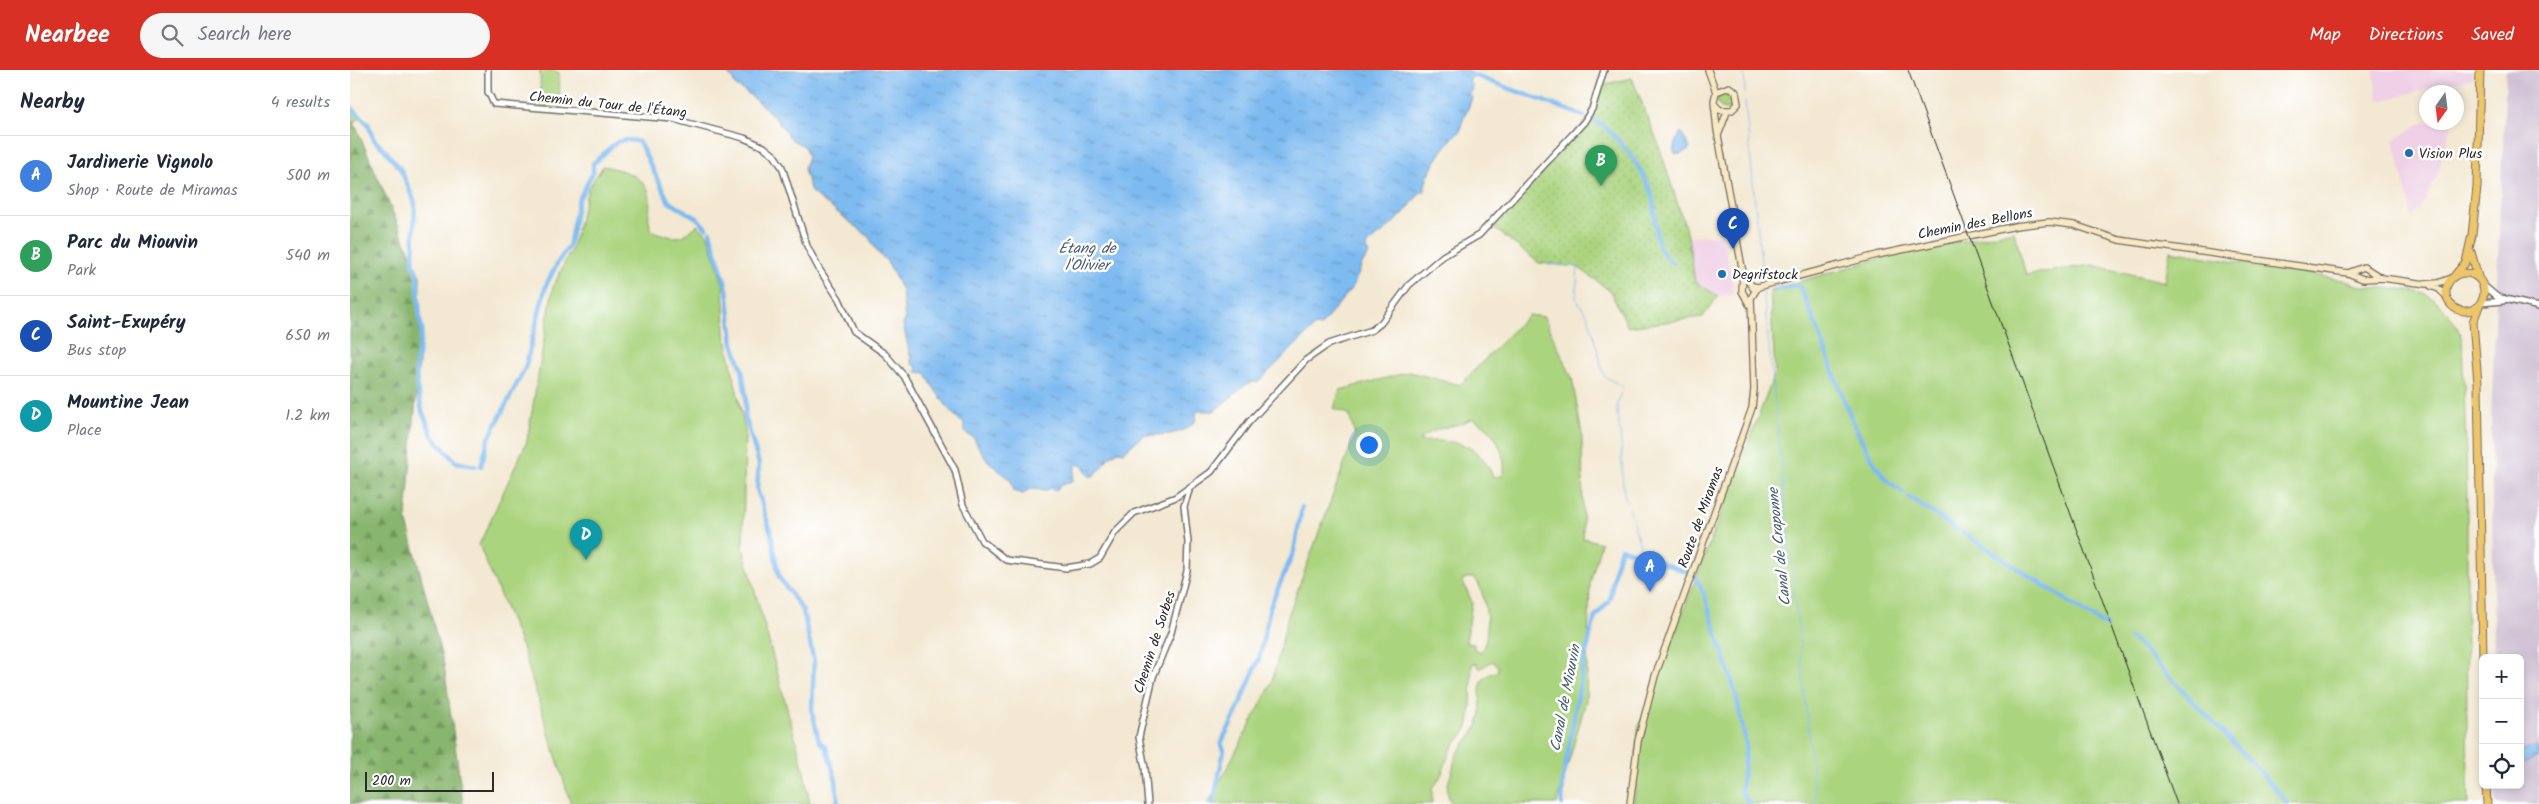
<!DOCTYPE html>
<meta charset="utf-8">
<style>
:root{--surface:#fff;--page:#f6f6f7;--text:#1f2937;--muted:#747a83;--line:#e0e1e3;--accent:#d93025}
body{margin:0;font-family:Kalam,sans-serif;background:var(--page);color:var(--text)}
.controls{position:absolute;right:15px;bottom:15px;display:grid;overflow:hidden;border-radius:8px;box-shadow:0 2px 8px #0003}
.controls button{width:45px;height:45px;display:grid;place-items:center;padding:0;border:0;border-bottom:1px solid var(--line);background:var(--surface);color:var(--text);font:25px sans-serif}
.compass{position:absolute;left:2069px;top:15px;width:45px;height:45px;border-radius:50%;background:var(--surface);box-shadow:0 2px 8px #0003;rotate:194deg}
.scale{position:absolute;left:15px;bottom:12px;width:129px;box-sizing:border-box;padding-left:5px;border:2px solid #2b2b2b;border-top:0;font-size:14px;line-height:18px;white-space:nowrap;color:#2b2b2b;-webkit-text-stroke:4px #fff;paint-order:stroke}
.you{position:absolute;left:1018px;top:374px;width:18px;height:18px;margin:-12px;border:4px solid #fff;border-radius:50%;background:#1a73e8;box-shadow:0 0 0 8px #1a73e833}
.badge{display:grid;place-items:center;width:32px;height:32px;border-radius:50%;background:var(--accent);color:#fff;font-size:16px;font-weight:700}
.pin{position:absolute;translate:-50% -41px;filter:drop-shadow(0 1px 2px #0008)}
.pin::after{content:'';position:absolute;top:26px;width:18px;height:15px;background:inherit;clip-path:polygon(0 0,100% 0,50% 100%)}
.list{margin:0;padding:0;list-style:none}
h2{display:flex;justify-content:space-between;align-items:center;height:65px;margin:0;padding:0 20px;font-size:21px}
h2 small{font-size:16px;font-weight:400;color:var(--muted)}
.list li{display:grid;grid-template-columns:32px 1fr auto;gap:15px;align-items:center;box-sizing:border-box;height:80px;padding:0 20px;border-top:1px solid var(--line)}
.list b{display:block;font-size:19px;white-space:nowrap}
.list p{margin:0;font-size:16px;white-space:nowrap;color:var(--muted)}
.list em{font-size:16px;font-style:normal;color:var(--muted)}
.icon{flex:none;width:28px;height:28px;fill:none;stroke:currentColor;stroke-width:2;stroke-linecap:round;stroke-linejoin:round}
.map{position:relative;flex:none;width:2189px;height:734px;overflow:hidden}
header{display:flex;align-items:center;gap:30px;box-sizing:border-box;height:70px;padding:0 25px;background:var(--accent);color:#fff}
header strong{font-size:24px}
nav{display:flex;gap:28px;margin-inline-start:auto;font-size:18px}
.search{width:350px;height:45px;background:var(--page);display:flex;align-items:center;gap:12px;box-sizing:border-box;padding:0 18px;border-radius:28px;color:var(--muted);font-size:19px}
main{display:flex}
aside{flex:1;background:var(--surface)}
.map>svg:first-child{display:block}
.built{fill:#efd0e6}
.industrial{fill:#cdbed2}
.green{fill:#abd47f;stroke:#6b8055;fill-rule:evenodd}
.forest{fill:url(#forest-firs);stroke:#5a704c}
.park{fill:url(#park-dots);stroke:#6b8055}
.water{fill:url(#water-ripples);stroke:#54728e}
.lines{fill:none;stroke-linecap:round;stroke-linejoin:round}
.stream{stroke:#7dbaf0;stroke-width:1}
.canal{stroke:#7dbaf0;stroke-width:4.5}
.tertiary-casing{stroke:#716d65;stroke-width:8}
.secondary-casing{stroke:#716d65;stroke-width:8}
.primary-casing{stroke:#716d65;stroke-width:9}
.tertiary{stroke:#fff;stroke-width:5}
.secondary{stroke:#f8e8c3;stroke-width:5.5}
.primary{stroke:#eec569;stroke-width:7}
.rail{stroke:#2b2b2b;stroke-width:1}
.poi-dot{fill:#1f6fb2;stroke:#fff;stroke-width:2}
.labels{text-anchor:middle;stroke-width:5;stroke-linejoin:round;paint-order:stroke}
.street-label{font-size:14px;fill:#2b2b2b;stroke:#fff}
.poi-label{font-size:14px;fill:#2b2b2b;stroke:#fff;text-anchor:start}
.water-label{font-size:15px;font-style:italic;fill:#485d70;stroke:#fff}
</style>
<header>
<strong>Nearbee</strong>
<div class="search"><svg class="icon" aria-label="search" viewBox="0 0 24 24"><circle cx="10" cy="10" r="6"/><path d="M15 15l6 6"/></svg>Search here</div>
<nav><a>Map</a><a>Directions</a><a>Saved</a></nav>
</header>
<main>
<aside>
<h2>Nearby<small>4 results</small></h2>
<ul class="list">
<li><span class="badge" style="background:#3f7fe0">A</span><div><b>Jardinerie Vignolo</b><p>Shop · Route de Miramas</p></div><em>500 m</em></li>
<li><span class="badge" style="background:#2e9e5b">B</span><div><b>Parc du Miouvin</b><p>Park</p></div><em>540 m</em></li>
<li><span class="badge" style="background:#1a4fb4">C</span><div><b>Saint-Exupéry</b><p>Bus stop</p></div><em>650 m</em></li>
<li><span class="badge" style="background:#0f9aa8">D</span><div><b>Mountine Jean</b><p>Place</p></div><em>1.2 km</em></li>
</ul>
</aside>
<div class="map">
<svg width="2189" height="734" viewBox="0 0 2189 734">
<defs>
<pattern id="forest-firs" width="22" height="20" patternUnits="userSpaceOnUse" patternTransform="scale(1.25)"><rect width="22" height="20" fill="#88b66e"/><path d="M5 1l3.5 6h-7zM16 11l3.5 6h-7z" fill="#6f945b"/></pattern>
<pattern id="park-dots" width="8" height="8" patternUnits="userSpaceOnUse" patternTransform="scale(1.25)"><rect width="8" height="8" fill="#abd47f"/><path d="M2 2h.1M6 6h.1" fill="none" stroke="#93b66e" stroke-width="1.8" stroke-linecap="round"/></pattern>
<pattern id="water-ripples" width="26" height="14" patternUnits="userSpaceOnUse" patternTransform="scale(1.25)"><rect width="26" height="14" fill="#7dbaf0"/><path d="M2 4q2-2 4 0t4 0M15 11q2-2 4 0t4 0" fill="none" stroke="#6797c3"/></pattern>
</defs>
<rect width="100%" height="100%" fill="#fff"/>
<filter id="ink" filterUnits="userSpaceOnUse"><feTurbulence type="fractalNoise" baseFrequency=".02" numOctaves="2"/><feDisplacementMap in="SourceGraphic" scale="10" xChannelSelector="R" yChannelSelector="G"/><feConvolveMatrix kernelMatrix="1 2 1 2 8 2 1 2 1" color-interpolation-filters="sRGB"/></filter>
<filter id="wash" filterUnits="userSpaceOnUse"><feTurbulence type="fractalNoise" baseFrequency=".0096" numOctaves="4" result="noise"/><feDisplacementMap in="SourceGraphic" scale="20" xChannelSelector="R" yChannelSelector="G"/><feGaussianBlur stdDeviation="1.12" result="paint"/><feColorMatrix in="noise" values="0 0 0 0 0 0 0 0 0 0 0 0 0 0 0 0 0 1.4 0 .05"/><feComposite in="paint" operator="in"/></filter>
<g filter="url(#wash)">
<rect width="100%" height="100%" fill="#f3e8d1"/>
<path class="built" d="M2023 0H2122V8L2029 31Z
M2076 50V52L2102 53 2088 103 2075 130 2062 147 2044 70Z
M1373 165 1384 224 1368 226 1345 212 1338 166Z"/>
<path class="industrial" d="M2156 0H2189V734H2146L2145 715H2170V588H2144L2141 350Z"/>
<path class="green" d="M188 0H205L209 3 210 38 191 37 190 2Z
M1367 30a9 9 0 1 1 18 0a9 9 0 1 1-18 0Z
M0 35 11 48 0 54Z
M253 96C272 100 299 106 300 130 300 144 296 147 302 161 324 168 329 172 347 155L358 165 373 214 375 264 395 360 393 477 453 697 460 734H221L173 580 129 475 177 371 203 217 222 178 238 119Z
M1664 161 1676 205 1742 195 1815 212 1820 181 1994 210C2018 224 2063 212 2085 230 2095 238 2108 255 2111 267 2114 276 2112 288 2113 298 2115 325 2115 353 2116 381 2119 499 2114 616 2119 734H1284L1288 659 1425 303 1420 220 1545 184Z
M1178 245 1194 247 1222 308 1232 365 1233 468 1251 473 1240 513 1236 631 1207 734H1102C1093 720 1099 712 1103 698 1104 693 1105 687 1108 683 1115 672 1125 663 1129 651 1136 635 1119 607 1147 602L1148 596 1142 591 1130 599 1126 593 1122 594C1121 610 1123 646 1117 659 1112 668 1102 675 1099 684 1094 696 1092 709 1082 718V734H858L921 615 938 546 1005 365 999 344 984 339 990 320 1059 302 1110 315ZM1121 349C1142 352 1159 387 1153 406L1143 407C1132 379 1114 371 1085 371 1079 371 1074 372 1069 371 1081 356 1106 358 1121 349ZM1117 508H1124C1136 518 1143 571 1130 582L1124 579V574L1116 573 1122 532 1112 510Z"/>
<path class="forest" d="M4 52 70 206 69 292 56 448 94 595 113 734H0V54Z"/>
<path class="park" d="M1282 8 1308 73 1338 166 1345 212 1368 226 1353 247 1278 257 1260 221 1228 197 1189 193 1144 158 1239 47 1252 15Z"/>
<path class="water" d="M373 0H1119L1123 5 1119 12 1122 15 1121 23 1116 25 1122 27C1119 40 1111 49 1110 62 1098 68 1072 109 1075 121L1071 122 1053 144 1029 166 1028 165 1016 176 1019 184 1012 194 1004 215 970 257 965 256 908 312 898 313 864 341H847L845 352C830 366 813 365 793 365L774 382 768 381 758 388 751 399 743 406H739L733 396 726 394 722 412 711 415 706 421 701 418 696 420 680 419 673 424 664 421 661 411 636 389C632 382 627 376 624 368L614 362V353C606 351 579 313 576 303L566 302 567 297 562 294 553 254 555 250 552 220 536 190 529 184 518 166 461 122 454 99 458 86 454 76 442 70 421 43 396 22 385 15 382 8Z
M1331 62 1340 78 1339 80 1327 85 1324 83C1323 73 1327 70 1331 62Z
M2186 676 2189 687 2170 695V682Z"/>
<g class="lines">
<path class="stream" d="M1394 0 1395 23
M1395 32 1413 212
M1197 193 1228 197 1226 228 1239 248 1254 306 1272 316C1273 324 1266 330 1267 338 1267 349 1270 359 1271 370 1273 391 1270 413 1277 433
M1413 218 1466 734
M1279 438 1293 486"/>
<path class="canal" d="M1123 5 1234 46
M0 36 18 54 24 70 34 79 51 100 65 133 63 194 67 204 70 250 72 260 66 297 67 316 72 341 83 367 106 392 125 396
M1241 48C1266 62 1291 95 1301 122 1309 145 1299 178 1323 193
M360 162 377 219 383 274 392 299 396 327 395 346 409 394 407 419 421 463 429 507 453 541 464 592 462 641 469 671 476 677 486 710 488 734
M1425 220 1445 215 1450 217C1478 276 1496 357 1535 408 1540 413 1547 418 1553 422
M131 396 138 370 175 298 196 215 208 192 219 176 228 131 243 102V93C262 80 263 64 289 72L319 132 347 148 356 158
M1559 427 1606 459
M1612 462 1756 556
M1345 506 1354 524 1386 624 1396 675 1391 722 1400 734
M1260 528 1265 498 1271 478 1340 503
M1780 568 1785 571 1909 700 1938 734
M863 734 874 680 871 673 884 648 909 589 920 537 944 481 952 437
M1212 734 1213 709 1234 591 1245 547 1258 532"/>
</g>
</g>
<g filter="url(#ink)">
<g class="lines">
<defs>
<path id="tertiary" d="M138 0V22L144 34 323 49 394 68 414 77 424 85 432 97 457 176 469 199 489 229 504 262 535 284 554 306 605 400 613 435 632 471 656 490 716 498 740 494 750 488 765 462 784 443 826 427 861 402 899 352 956 290 979 274 1022 260 1031 253 1059 215 1093 186 1129 165 1234 52 1242 39 1254 0
M2133 215 2147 227 2189 237
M2131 233 2153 231
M798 734 795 698 789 667 803 607 821 563 837 501 838 472 834 436 839 421"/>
<path id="secondary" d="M1358 0 1366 22
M1365 35 1370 40H1382L1388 34 1386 22 1379 17 1366 22 1364 31 1367 60 1393 203 1403 218
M1369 63 1377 42
M1998 203 2014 197 2030 207
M1393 205 1392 221 1399 234
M1402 216 1408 217 1527 185 1666 156 1699 152 1724 155 1769 170 1998 203 2013 209 2032 208 2076 214 2088 213 2102 208
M2081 216 2089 219 2096 226
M1280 734 1288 671 1305 606 1402 338 1404 319 1401 228 1408 217"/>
<path id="primary" d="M2121 182 2128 207
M2096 222a19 19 0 1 1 38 0a19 19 0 1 1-38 0Z
M2105 205 2116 192 2122 165 2127 117 2130 0
M2129 236 2123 252 2128 313 2133 588
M2136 715 2137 734"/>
</defs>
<use href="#tertiary" class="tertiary-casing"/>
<use href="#secondary" class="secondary-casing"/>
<use href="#primary" class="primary-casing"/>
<use href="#tertiary" class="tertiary"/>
<use href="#secondary" class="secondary"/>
<use href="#primary" class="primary"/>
<path class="rail" d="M1558 0 1827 734"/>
</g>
</g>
<g class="poi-dot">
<circle cx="2059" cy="83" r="5"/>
<circle cx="1372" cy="204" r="5"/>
</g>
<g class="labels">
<g class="street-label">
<text transform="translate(258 34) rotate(6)" y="5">Chemin du Tour de l'Étang</text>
<text transform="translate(1625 153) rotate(-11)" y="5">Chemin des Bellons</text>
<text transform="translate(1350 447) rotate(-70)" y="5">Route de Miramas</text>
<text transform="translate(804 572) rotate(-72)" y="5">Chemin de Sorbes</text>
</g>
<g class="poi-label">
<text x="2069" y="88">Vision Plus</text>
<text x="1382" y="209">Degrifstock</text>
</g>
<g class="water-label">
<text x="737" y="183">Étang de<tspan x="737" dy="17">l'Olivier</tspan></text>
<text transform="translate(1429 477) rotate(-96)" y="5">Canal de Craponne</text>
<text transform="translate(1215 628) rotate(-79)" y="5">Canal de Miouvin</text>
</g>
</g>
</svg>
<div class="controls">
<button>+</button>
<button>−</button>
<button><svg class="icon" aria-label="locate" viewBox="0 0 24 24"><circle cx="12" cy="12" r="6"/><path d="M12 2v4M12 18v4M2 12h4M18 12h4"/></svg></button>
</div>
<svg class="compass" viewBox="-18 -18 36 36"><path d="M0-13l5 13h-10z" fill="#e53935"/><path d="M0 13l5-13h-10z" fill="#747a83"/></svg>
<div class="scale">200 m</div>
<div class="you"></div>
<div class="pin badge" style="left:1300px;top:522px;background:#3f7fe0">A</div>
<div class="pin badge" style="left:1251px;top:116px;background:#2e9e5b">B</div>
<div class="pin badge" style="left:1383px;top:179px;background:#1a4fb4">C</div>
<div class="pin badge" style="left:236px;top:490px;background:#0f9aa8">D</div>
</div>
</main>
